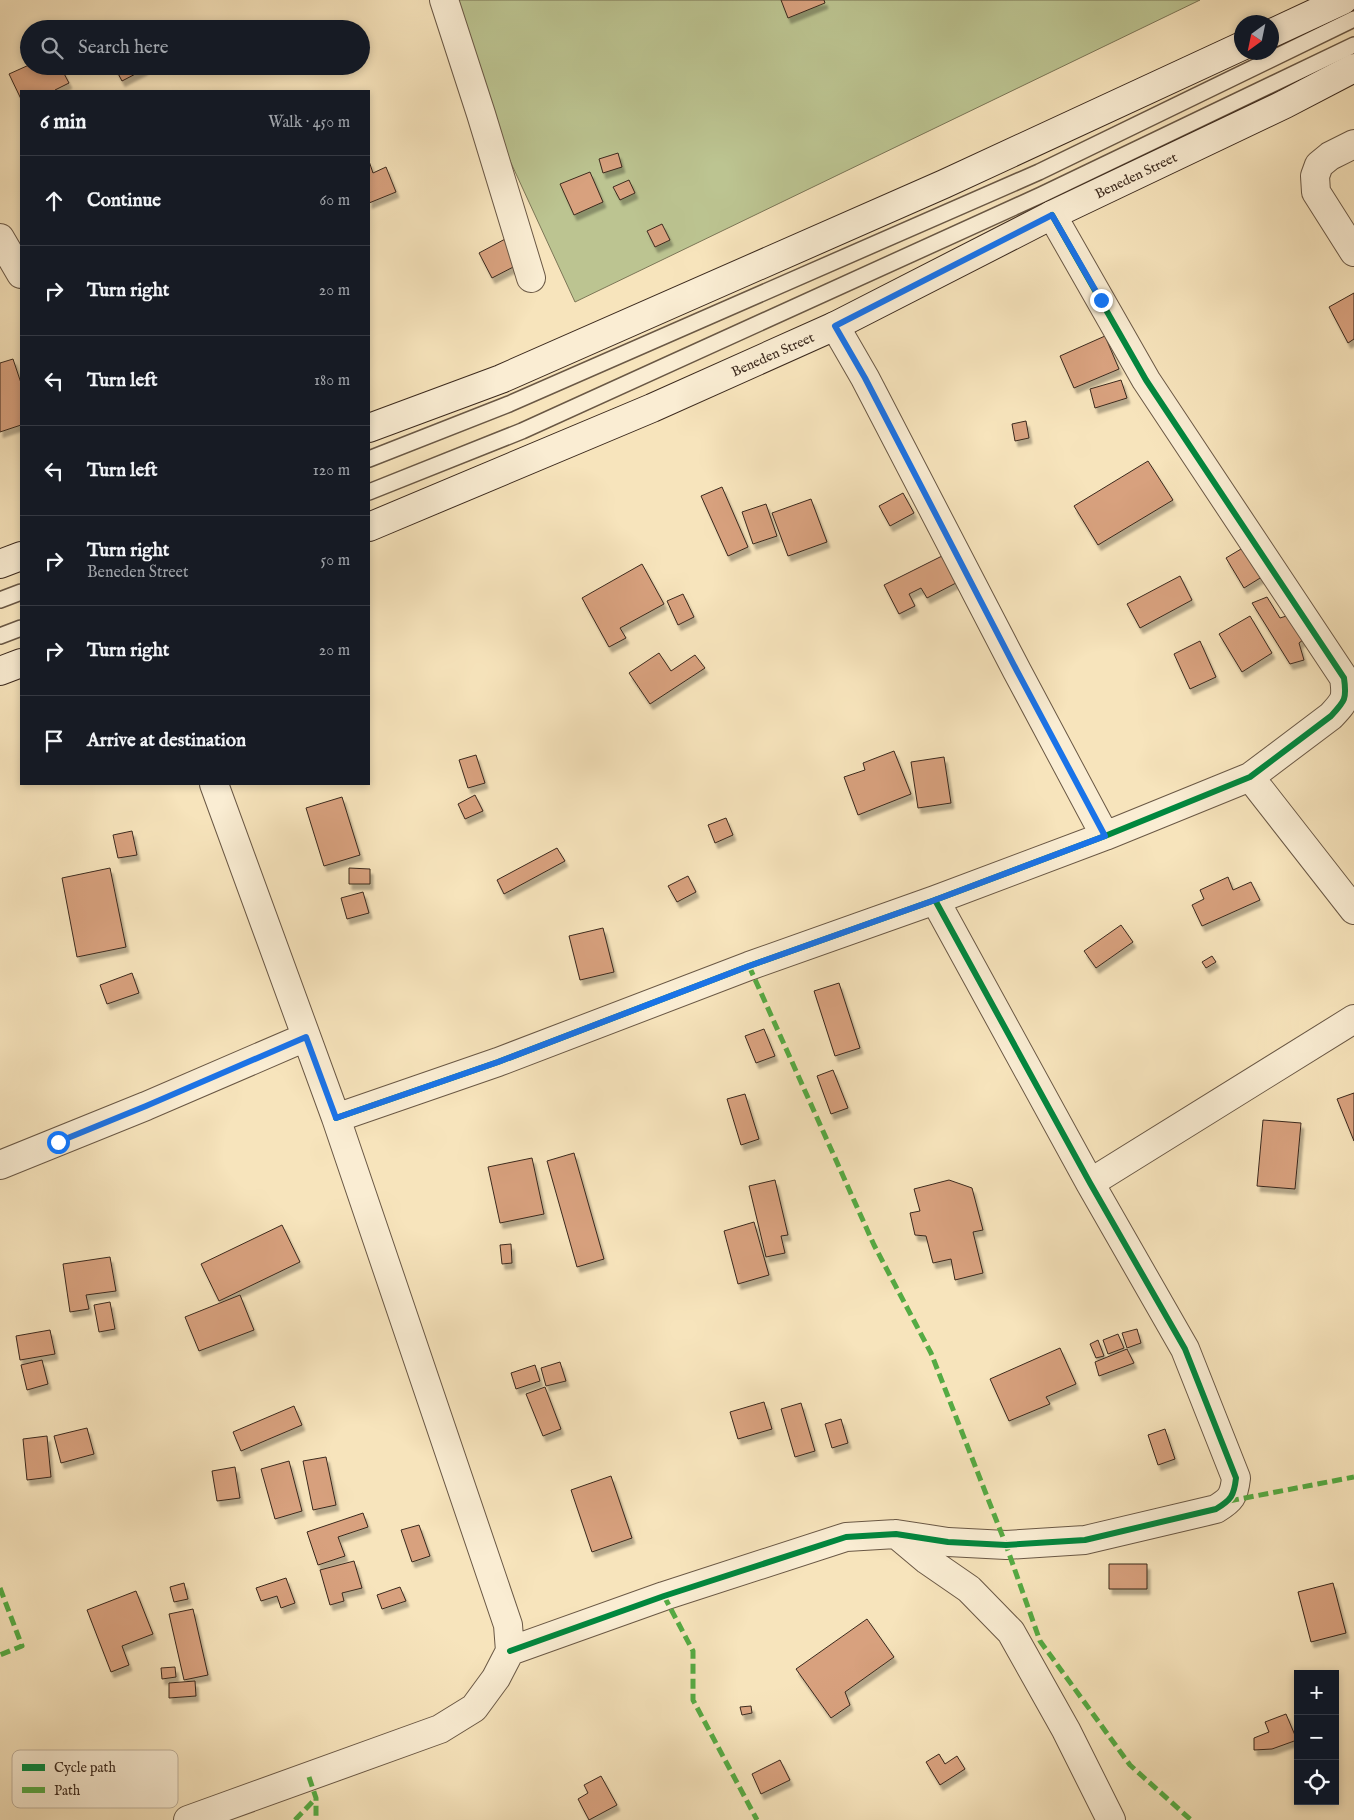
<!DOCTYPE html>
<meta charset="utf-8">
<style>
:root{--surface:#171b24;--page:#242831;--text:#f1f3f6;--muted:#9ea1a6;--line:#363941}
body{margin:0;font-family:"IM FELL English",serif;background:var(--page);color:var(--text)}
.controls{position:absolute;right:15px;bottom:15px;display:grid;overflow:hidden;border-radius:0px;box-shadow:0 2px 8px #0003}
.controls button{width:45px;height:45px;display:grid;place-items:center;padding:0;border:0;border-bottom:1px solid var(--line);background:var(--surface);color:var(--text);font:25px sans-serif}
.compass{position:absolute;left:1234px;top:15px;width:45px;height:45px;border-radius:50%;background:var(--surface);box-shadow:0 2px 8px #0003;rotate:213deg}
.stop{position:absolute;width:15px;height:15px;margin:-11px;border:4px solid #1a73e8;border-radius:50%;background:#fff}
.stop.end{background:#1a73e8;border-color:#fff;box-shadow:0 1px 5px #0008}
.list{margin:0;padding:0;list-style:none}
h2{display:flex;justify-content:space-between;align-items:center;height:65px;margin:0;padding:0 20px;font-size:21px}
h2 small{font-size:16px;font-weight:400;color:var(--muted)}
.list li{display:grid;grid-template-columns:32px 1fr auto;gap:15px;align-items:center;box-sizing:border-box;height:90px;padding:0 20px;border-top:1px solid var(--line)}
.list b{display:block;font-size:19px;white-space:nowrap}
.list p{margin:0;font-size:16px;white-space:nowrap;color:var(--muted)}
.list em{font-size:16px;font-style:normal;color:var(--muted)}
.icon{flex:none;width:28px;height:28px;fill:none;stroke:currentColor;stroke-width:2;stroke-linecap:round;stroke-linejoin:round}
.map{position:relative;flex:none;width:1354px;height:1820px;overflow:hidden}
.search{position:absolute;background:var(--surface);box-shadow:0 2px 8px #0003;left:20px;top:20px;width:350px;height:55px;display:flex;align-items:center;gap:12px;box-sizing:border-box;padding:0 18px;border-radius:28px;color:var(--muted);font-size:19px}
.panel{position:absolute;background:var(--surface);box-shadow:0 2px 8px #0003;left:20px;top:90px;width:350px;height:695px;border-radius:0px}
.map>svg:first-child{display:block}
.green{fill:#bcc491;stroke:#7c7657}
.building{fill:#d8a17e;stroke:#3b291d;filter:url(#shadow)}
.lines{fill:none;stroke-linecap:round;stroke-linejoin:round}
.lane-casing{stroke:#6a5845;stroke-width:18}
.street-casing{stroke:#6a5845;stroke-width:30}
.secondary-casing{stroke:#3b291d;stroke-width:30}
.lane{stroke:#faedd3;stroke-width:15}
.street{stroke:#faedd3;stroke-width:28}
.secondary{stroke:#faedd3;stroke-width:28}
.quiet{stroke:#55ab43;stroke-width:5;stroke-dasharray:10 5;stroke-linecap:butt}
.cycleway-casing{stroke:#faedd3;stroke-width:9}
.cycleway{stroke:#00873e;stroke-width:6}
.route{stroke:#1a73e8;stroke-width:6}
.labels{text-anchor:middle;stroke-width:5;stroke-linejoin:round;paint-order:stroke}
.street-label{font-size:14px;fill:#3b291d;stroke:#faedd3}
.key{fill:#faedd3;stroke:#c1b29c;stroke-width:1}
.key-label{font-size:14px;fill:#3b291d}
</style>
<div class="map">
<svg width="1354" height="1820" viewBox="0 0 1354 1820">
<defs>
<filter id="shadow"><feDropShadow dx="3" dy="5.5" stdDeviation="1" flood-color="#0004"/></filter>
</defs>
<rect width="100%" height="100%" fill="#f7e4bc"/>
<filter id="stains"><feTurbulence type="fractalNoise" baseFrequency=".004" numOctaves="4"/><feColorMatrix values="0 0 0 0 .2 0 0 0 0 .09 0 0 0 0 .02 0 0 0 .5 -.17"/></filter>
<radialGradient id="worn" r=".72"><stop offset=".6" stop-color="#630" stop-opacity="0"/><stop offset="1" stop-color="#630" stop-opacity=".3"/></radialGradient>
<path class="green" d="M436 0H1200L575 302Z"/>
<path class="building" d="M781 0H824L825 3 788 18Z
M29 65V66H60L69 83 55 90 56 91H21V99L9 74Z
M114 66H143L145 69 122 81Z
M618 153 622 167 603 173 599 159Z
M369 161 373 173 386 167 396 192 369 203Z
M590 172 603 202 574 215 560 184Z
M629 180 635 193 620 200 613 187Z
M662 224 670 240 655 247 647 231Z
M507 238 521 263 492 278 479 253Z
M1354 293V339L1348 343 1329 307Z
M1105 336 1119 369 1074 388 1060 356Z
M13 359 21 383V425L0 432V363Z
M1121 380 1127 398 1095 408 1090 389Z
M1026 421 1029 438 1015 441 1012 424Z
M1148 461 1173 500 1098 545 1074 506Z
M722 487 748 547 728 556 701 496Z
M903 493 914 513 890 526 879 506Z
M811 499 827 542 788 556 772 513Z
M766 504 777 536 753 544 742 512Z
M1246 546 1265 575 1244 588 1226 558Z
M942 556 956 583 927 598 921 588 909 594 915 606 899 614 884 585Z
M642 564 664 604 620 628 626 638 609 647 582 598Z
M1180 576 1192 600 1140 628 1127 604Z
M683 594 694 617 678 625 667 601Z
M1267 597 1280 618 1296 613 1312 633 1299 643 1304 660 1290 664 1252 603Z
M1250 616 1272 653 1242 672 1219 634Z
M1200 641 1216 677 1190 689 1174 654Z
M659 653 671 671 695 655 705 668 650 704 629 673Z
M894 751 911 794 858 815 844 777 865 770 863 763Z
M476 755 485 783 468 788 459 760Z
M944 757 951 803 918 808 911 762Z
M475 795 483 811 465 819 458 804Z
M342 797 360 855 324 866 306 808Z
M726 818 733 835 715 843 708 825Z
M132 831 137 855 118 858 113 835Z
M557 848 565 861 504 894 497 880Z
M110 868 126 947 77 957 62 878Z
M349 868 370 869V884H349Z
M688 876 696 892 677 902 668 886Z
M1228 877 1233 890 1251 882 1260 900 1202 926 1192 905 1204 899 1200 890Z
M363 892 369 913 347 919 341 898Z
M1121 925 1133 942 1096 968 1084 951Z
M603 928 614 972 580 980 569 936Z
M1212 956 1216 962 1206 968 1202 962Z
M132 973 139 993 107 1004 100 985Z
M839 983 860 1048 835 1056 814 991Z
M764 1029 775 1056 756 1063 745 1036Z
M833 1070 848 1108 831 1114 817 1076Z
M1354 1093V1141L1337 1099Z
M745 1094 759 1139 741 1145 727 1099Z
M1263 1120 1301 1123 1295 1189 1257 1186Z
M574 1153 604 1259 577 1267 547 1161Z
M532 1158 544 1214 500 1223 488 1167Z
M775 1180 788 1235 781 1236 785 1253 766 1257 749 1186Z
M949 1180 972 1188 983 1230 973 1232 983 1273 955 1280 951 1259 933 1263 926 1236 915 1235 910 1213 920 1211 914 1189Z
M754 1222 769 1275 738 1284 724 1231Z
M282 1225 300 1262 219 1301 201 1264Z
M511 1244 512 1263 502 1264 500 1245Z
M110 1257 116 1291 86 1295 89 1309 70 1312 63 1264Z
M240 1295 254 1330 199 1351 185 1317Z
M110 1302 115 1329 99 1332 94 1305Z
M1137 1329 1141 1343 1127 1348 1122 1333Z
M50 1330 55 1354 20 1360 16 1336Z
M1118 1334 1124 1348 1108 1354 1103 1340Z
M1098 1340 1104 1356 1096 1358 1090 1344Z
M1060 1348 1076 1384 1046 1397 1050 1404 1009 1421 990 1379Z
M1127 1349 1134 1363 1099 1376 1095 1362Z
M42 1360 48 1384 27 1390 21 1365Z
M560 1362 566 1381 546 1386 541 1368Z
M535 1365 540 1381 516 1389 511 1373Z
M545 1387 561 1429 543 1436 526 1394Z
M764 1402 772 1429 738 1439 730 1412Z
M801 1403 815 1451 795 1457 781 1409Z
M294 1406 302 1425 241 1451 233 1432Z
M841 1419 848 1443 832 1448 825 1424Z
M87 1428 94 1454 61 1463 54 1436Z
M1165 1429 1175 1459 1158 1465 1148 1435Z
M47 1436 51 1477 27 1480 23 1439Z
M326 1457 336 1505 313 1510 303 1461Z
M289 1461 302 1511 275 1519 261 1469Z
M235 1467 240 1498 217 1501 212 1471Z
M611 1476 632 1538 592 1552 571 1490Z
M363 1513 368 1527 338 1537 345 1556 318 1565 307 1532Z
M419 1525 430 1556 412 1562 401 1530Z
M354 1561 362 1588 342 1593 344 1601 330 1605 320 1570Z
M1109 1564H1147V1589H1109Z
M286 1578 295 1603 281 1608 277 1596 261 1601 256 1588Z
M184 1583 188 1599 174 1602 170 1587Z
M1333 1583 1346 1633 1311 1642 1298 1592Z
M400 1587 406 1601 382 1609 377 1595Z
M136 1591 153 1634 122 1646 129 1665 111 1672 87 1610Z
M193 1609 208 1675 184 1680 169 1614Z
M867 1619 894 1657 845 1692 850 1705 831 1718 796 1669Z
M175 1667 176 1677 162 1679 161 1668Z
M195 1681 196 1696 169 1698V1683Z
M751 1706 752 1713 742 1715 740 1707Z
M1286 1714 1297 1740 1272 1749 1254 1750V1738L1269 1732 1265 1722Z
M939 1754 945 1764 957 1756 965 1769 940 1785 926 1762Z
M780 1760 790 1780 761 1794 752 1774Z
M601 1776 617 1805 589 1820 578 1799 588 1793 584 1785Z"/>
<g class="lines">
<defs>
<path id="lane" d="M369 459 509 404 1039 172 1354 19
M369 492 522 431 1041 195 1354 45
M0 600 21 592
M0 636 21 628"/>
<path id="street" d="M444 0 481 114 531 278
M1354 144 1330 156 1319 165 1315 176 1316 192 1354 252
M0 238 21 274
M835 326 865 378 1017 671 1105 836
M1250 777 1354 910
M336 1118 498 1062 749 966 935 900 1105 836 1250 777 1331 716C1345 701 1347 699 1344 678L1146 380 1052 215
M0 1165 146 1106 306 1037
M1090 1183 1354 1019
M896 1534 927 1560 969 1589 1011 1632 1066 1730 1111 1820
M510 1651 664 1596 846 1537 896 1534 948 1542 1006 1545 1085 1540 1216 1509C1231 1500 1234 1496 1236 1478L1185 1349 1090 1183 935 900
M188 1820 440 1729 474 1708 496 1678 510 1651 508 1625 336 1118 214 784"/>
<g id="secondary">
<path d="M1272 33 1343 0"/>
<path d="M369 428 501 379 944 184 1242 46"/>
<path id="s1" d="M369 527 652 408 835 326 1052 215 1285 104 1354 68"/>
<path d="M0 564 21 556"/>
<path d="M0 671 21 663"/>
</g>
</defs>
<use href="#lane" class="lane-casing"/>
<use href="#street" class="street-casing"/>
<use href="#secondary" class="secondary-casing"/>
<use href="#lane" class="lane"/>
<use href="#street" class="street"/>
<use href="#secondary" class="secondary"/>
<path class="quiet" d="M749 966 874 1245 931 1353 1006 1545 1040 1641 1130 1765 1191 1820
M1229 1501 1354 1477
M0 1588 22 1646 0 1655
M664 1596 693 1651V1700L757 1820
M309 1777 316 1798V1820
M295 1820 316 1798"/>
<defs>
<path id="cycleway" d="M336 1118 498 1062 749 966 935 900 1105 836 1250 777 1331 716C1345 701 1347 699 1344 678L1146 380 1052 215
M510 1651 664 1596 846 1537 896 1534 948 1542 1006 1545 1085 1540 1216 1509C1231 1500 1234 1496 1236 1478L1185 1349 1090 1183 935 900"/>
</defs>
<use href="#cycleway" class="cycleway-casing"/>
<use href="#cycleway" class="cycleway"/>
</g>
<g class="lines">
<path class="route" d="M58 1142 146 1106 306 1037 336 1118 498 1062 749 966 935 900 1105 836 1017 671 865 378 835 326 1052 215 1101 300"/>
</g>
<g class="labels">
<g class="street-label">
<text dy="5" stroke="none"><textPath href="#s1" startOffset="844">Beneden Street</textPath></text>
<text dy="5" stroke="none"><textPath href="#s1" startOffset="439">Beneden Street</textPath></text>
</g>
</g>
<rect x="12" y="1750" width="166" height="58" rx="8" class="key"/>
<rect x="22" y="1764" width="23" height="7" fill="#00873e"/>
<rect x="22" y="1787" width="23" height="6" fill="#55ab43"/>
<g class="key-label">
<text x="54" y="1772">Cycle path</text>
<text x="54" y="1795">Path</text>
</g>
<rect width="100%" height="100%" filter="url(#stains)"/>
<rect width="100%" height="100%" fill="url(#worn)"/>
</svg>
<div class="controls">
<button>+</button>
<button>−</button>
<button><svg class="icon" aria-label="locate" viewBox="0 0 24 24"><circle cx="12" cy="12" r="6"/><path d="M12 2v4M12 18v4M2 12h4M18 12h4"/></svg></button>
</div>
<svg class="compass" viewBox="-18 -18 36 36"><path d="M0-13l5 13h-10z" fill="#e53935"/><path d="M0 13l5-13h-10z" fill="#9ea1a6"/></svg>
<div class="stop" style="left:58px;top:1142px"></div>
<div class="stop end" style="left:1101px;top:300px"></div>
<div class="search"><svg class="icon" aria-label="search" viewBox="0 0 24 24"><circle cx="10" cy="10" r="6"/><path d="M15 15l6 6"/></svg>Search here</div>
<section class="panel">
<h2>6 min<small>Walk · 450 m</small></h2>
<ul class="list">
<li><svg class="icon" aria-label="ahead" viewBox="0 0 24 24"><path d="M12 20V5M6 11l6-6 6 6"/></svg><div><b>Continue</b></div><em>60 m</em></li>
<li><svg class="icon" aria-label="right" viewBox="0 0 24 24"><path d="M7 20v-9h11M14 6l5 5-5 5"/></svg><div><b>Turn right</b></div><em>20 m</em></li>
<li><svg class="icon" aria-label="left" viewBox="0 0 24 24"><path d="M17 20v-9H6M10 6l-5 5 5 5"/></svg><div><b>Turn left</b></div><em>180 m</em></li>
<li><svg class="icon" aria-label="left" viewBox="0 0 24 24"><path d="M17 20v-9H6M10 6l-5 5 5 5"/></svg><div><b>Turn left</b></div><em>120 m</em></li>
<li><svg class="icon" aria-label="right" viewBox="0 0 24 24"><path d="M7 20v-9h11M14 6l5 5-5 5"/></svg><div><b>Turn right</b><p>Beneden Street</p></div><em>50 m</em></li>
<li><svg class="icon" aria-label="right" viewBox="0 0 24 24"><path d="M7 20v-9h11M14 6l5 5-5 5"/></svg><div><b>Turn right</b></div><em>20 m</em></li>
<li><svg class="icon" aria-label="arrive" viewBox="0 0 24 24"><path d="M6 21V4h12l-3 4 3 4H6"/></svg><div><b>Arrive at destination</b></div></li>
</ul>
</section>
</div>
